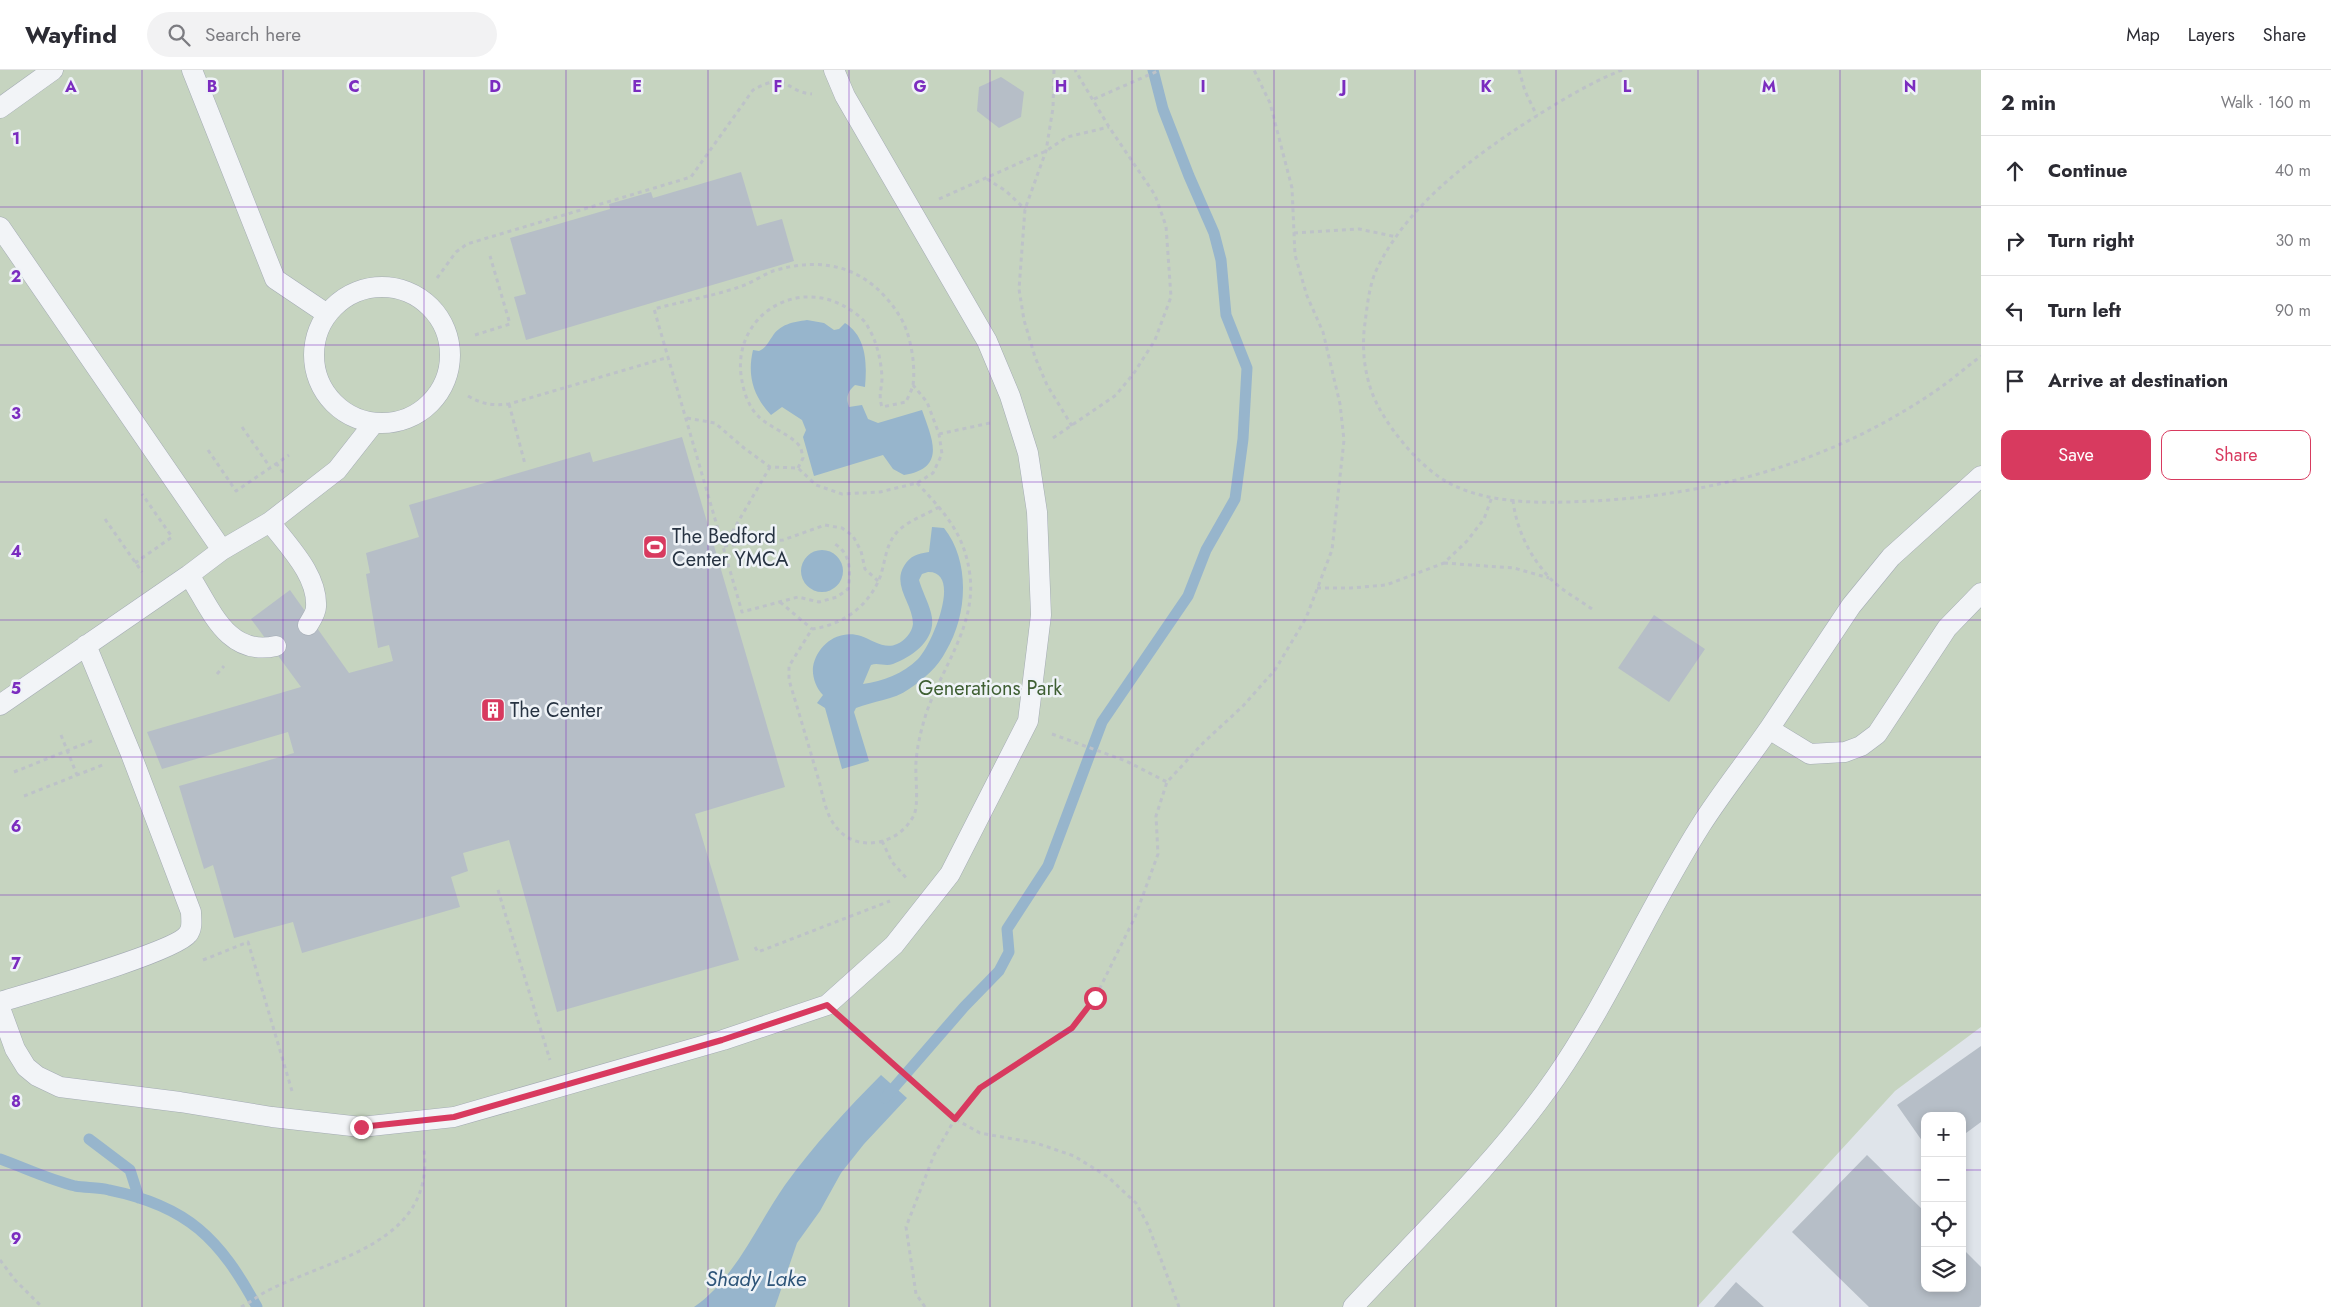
<!DOCTYPE html>
<meta charset="utf-8">
<style>
:root{--surface:#fff;--page:#f2f2f3;--text:#2b2b33;--muted:#7c7c81;--line:#e1e1e2;--accent:#d83a5f}
body{margin:0;font-family:Jost,sans-serif;background:var(--page);color:var(--text)}
.controls{position:absolute;right:15px;bottom:15px;display:grid;overflow:hidden;border-radius:10px;box-shadow:0 2px 8px #0003}
.controls button{width:45px;height:45px;display:grid;place-items:center;padding:0;border:0;border-bottom:1px solid var(--line);background:var(--surface);color:var(--text);font:25px sans-serif}
.stop{position:absolute;width:15px;height:15px;margin:-11px;border:4px solid #d83a5f;border-radius:50%;background:#fff}
.stop.end{background:#d83a5f;border-color:#fff;box-shadow:0 1px 5px #0008}
.list{margin:0;padding:0;list-style:none}
h2{display:flex;justify-content:space-between;align-items:center;height:65px;margin:0;padding:0 20px;font-size:21px}
h2 small{font-size:16px;font-weight:400;color:var(--muted)}
.list li{display:grid;grid-template-columns:32px 1fr auto;gap:15px;align-items:center;box-sizing:border-box;height:70px;padding:0 20px;border-top:1px solid var(--line)}
.list b{display:block;font-size:19px;white-space:nowrap}
.list em{font-size:16px;font-style:normal;color:var(--muted)}
.actions{display:flex;gap:10px;padding:15px 20px}
.actions a{flex:1;padding:11px 0;border:1px solid var(--accent);border-radius:10px;text-align:center;font-size:18px;color:var(--accent)}
.actions .main{background:var(--accent);color:#fff}
.icon{flex:none;width:28px;height:28px;fill:none;stroke:currentColor;stroke-width:2;stroke-linecap:round;stroke-linejoin:round}
.map{position:relative;flex:none;width:1981px;height:1237px;overflow:hidden}
header{display:flex;align-items:center;gap:30px;box-sizing:border-box;height:70px;padding:0 25px;background:var(--surface);border-bottom:1px solid var(--line)}
header strong{font-size:24px}
nav{display:flex;gap:28px;margin-inline-start:auto;font-size:18px}
.search{width:350px;height:45px;background:var(--page);display:flex;align-items:center;gap:12px;box-sizing:border-box;padding:0 18px;border-radius:28px;color:var(--muted);font-size:19px}
main{display:flex}
aside{flex:1;background:var(--surface)}
.map>svg:first-child{display:block}
.green{fill:#c6d4c0}
.water{fill:#97b5cc;fill-rule:evenodd}
.lines{fill:none;stroke-linecap:round;stroke-linejoin:round}
.stream{stroke:#97b5cc;stroke-width:11}
.building{fill:#b6bec7}
.service-casing{stroke:#a4abb4;stroke-width:21}
.path{stroke:#bdc2c8;stroke-width:3;stroke-dasharray:4 4;stroke-linecap:butt}
.service{stroke:#f2f4f7;stroke-width:20}
.route{stroke:#d83a5f;stroke-width:6}
.grid{fill:none;stroke:#7b2cbf;stroke-width:1;stroke-opacity:0.55}
.labels{text-anchor:middle;stroke-width:5;stroke-linejoin:round;paint-order:stroke}
.poi-label{font-size:20px;fill:#273342;stroke:#eff3f7;text-anchor:start}
.park-label{font-size:20px;fill:#3f5f33;stroke:#eff3f7}
.water-label{font-size:21px;font-style:italic;fill:#2e5579;stroke:#eff3f7}
.grid-label{font-size:16px;text-anchor:middle;font-weight:bold;fill:#7b2cbf;stroke:#eff3f7;stroke-width:5;stroke-linejoin:round;paint-order:stroke}
</style>
<header>
<strong>Wayfind</strong>
<div class="search"><svg class="icon" aria-label="search" viewBox="0 0 24 24"><circle cx="10" cy="10" r="6"/><path d="M15 15l6 6"/></svg>Search here</div>
<nav><a>Map</a><a>Layers</a><a>Share</a></nav>
</header>
<main>
<div class="map">
<svg width="1981" height="1237" viewBox="0 0 1981 1237">
<rect width="100%" height="100%" fill="#dfe4ea"/>
<path class="green" d="M0 0H1981V957L1895 1021 1697 1237H0Z"/>
<path class="water" d="M807 250 824 253 834 260 839 259 845 253C867 267 867 294 865 317L855 315C847 322 846 328 849 337L862 335 868 349 878 353 922 340C932 369 947 398 904 405L893 399 883 385 814 406 803 367 806 360 802 350 782 337 771 345C753 326 747 305 753 280L759 281C766 278 767 274 772 267 780 254 793 252 807 250Z
M932 457 944 458C971 492 967 546 946 581 938 597 924 609 909 619 894 630 873 631 856 638L854 642 869 691 842 699 825 638 817 633 823 625C816 618 812 607 813 597 817 575 838 559 861 566 872 570 885 580 897 574 904 571 912 563 913 554 913 534 892 516 904 496 911 485 917 484 929 482ZM928 502C963 501 932 575 918 589 903 604 883 611 863 614L871 595C878 592 885 597 893 594 914 586 938 568 931 543 928 531 922 521 919 510L922 504Z
M801 501a21 21 0 1 1 42 0a21 21 0 1 1-42 0Z
M881 1005 907 1028 864 1074 841 1103 820 1141 797 1173 775 1237H694C735 1209 757 1155 785 1115 813 1076 847 1039 881 1005Z"/>
<g class="lines">
<path class="stream" d="M885 1028 964 937 999 901 1009 882 1007 859 1048 796 1102 652 1188 526 1206 480 1235 429 1243 369 1247 298 1226 245 1221 190 1214 163 1189 106 1163 39 1153 0
M89 1069 130 1100 139 1128
M0 1089C25 1098 50 1110 75 1116 86 1118 98 1117 109 1120 188 1136 220 1169 257 1237"/>
</g>
<path class="building" d="M1001 7 1024 22 1021 47 999 58 977 41 979 17Z
M741 102 757 156 782 149 794 191 526 270 514 227 526 224 510 168 610 139 609 134 651 122 653 128Z
M682 367 785 717 695 744 739 890 557 942 509 770 463 783 468 801 451 807 460 837 302 883 293 852 234 868 213 795 204 799 179 716 294 683 288 662 162 699 147 662 301 617 251 549 290 520 349 603 393 591 389 575 378 578 366 504 370 503 366 483 419 467 409 435 590 382 593 392Z
M1654 545 1705 579 1669 632 1618 598Z
M1981 976V1052L1962 1066V1046H1925V1075L1897 1035Z
M1867 1085 1925 1142V1218H1962V1178L1981 1197V1235L1979 1237H1869L1792 1162Z
M1736 1212 1764 1237H1714Z"/>
<g class="lines">
<defs>
<path id="service" d="M192 0 275 209 327 244
M0 38 53 0
M0 157 222 480 189 505 0 635
M314 285a68 68 0 1 1 136 0a68 68 0 1 1-136 0Z
M270 452C288 476 318 505 316 537 316 543 311 550 308 555
M222 480 270 452 337 400 374 353
M189 505C211 539 227 587 276 576
M1769 659 1851 536 1891 487 1981 406
M0 932C29 923 175 882 188 864 193 858 191 849 191 842L131 684 86 575
M0 938 15 979 26 997 37 1006 60 1017 180 1032 272 1047 361 1057 454 1047 723 970 827 935 894 875 950 804 1028 651 1041 545 1037 442 1028 383 1010 326 987 271 845 26 834 0
M1353 1237C1422 1163 1498 1091 1556 1007 1611 927 1649 837 1701 755 1722 722 1747 691 1769 659L1810 684 1845 682 1861 676 1877 664 1947 558 1981 523"/>
</defs>
<use href="#service" class="service-casing"/>
<path class="path" d="M1054 0 1053 38 1046 81 1025 139 1019 219 1024 250 1035 287 1047 315 1072 356
M1519 0 1525 21 1537 46
M1622 0C1589 13 1557 33 1527 52 1469 90 1405 137 1375 203 1369 218 1367 237 1365 253 1361 281 1365 311 1378 336 1394 366 1426 404 1457 417 1498 435 1549 433 1592 431 1713 425 1830 392 1931 324 1948 313 1964 299 1981 286
M1094 29 1160 0
M987 109 1006 121 1025 139
M939 129 1046 81 1067 67 1109 57
M1294 163 1359 159 1397 167
M437 208 456 182 467 174 691 107 753 20C788 0 785 22 812 24
M475 265 510 254 490 186
M468 326C482 334 492 336 509 334L669 287
M509 334 525 394
M687 348 715 353 744 378 770 397 798 398 816 415 842 424 880 422 917 413 933 403 942 384 939 364 927 332 913 315
M242 357 270 397
M939 364 990 353
M1053 368 1116 325 1134 303 1155 270 1171 227 1166 156 1155 125 1109 57 1075 0
M208 380 236 421 289 385
M276 393 284 404
M798 398 803 388C802 385 802 380 800 377 795 367 767 356 758 346 749 337 744 323 742 311 730 252 789 208 842 235 851 240 863 247 868 257 877 272 881 290 882 307 882 319 878 325 882 337L906 332C908 327 912 320 913 315 916 294 910 261 899 245 869 198 826 185 773 201 763 205 753 212 742 216 714 226 683 231 654 239L742 542 798 527 819 532 837 527 848 519C851 502 851 484 835 474
M917 413C945 443 965 464 970 506 976 556 941 599 926 644 921 660 917 677 916 692 915 706 919 734 914 745 907 759 894 769 879 772 862 775 847 771 836 757 826 745 823 726 819 711 809 677 799 643 789 610V596L812 559C841 555 865 539 878 512 886 495 884 474 899 460 910 450 927 444 939 437
M1513 430C1516 458 1529 485 1548 506 1560 520 1580 530 1595 541
M105 449 142 502
M724 476 783 470 825 455 842 458 853 466 861 481 865 499 878 511
M724 476 770 397
M135 493 172 467 142 424
M1444 493 1514 498 1549 508
M1317 518H1351L1386 515 1444 493 1467 471 1484 449 1492 427
M780 532 812 559
M217 604 224 596
M1052 664 1126 691 1167 712
M61 665 77 705
M14 702 94 670
M24 726 105 694
M882 771 892 792 908 810
M498 820 550 990
M755 877 758 882 890 831
M203 890 248 872 292 1021
M848 954 955 1049 980 1063 1036 1073 1074 1086 1108 1107 1136 1133 1148 1155 1179 1237
M0 1190 15 1210 42 1237
M241 1237C251 1232 260 1224 271 1219 334 1188 435 1172 424 1079
M925 1237 916 1224 906 1157 934 1085 955 1049 980 1018 1072 958 1095 928 1135 847 1158 784 1156 746 1167 712 1204 672 1243 636 1275 600 1306 548 1332 480 1344 370 1340 334 1323 262 1307 226 1295 185 1292 118 1270 33 1254 0"/>
<use href="#service" class="service"/>
</g>
<g class="lines">
<path class="route" d="M361 1057 454 1047 722 970 827 935 955 1049 980 1018 1072 958 1095 928"/>
</g>
<path class="grid" d="M142 0V1237M283 0V1237M424 0V1237M566 0V1237M708 0V1237M849 0V1237M990 0V1237M1132 0V1237M1274 0V1237M1415 0V1237M1556 0V1237M1698 0V1237M1840 0V1237M0 137H1981M0 275H1981M0 412H1981M0 550H1981M0 687H1981M0 825H1981M0 962H1981M0 1100H1925M1962 1100H1981"/>
<defs>
<symbol id="stadium-square" viewBox="-11 -11 22 22"><rect x="-9" y="-9" width="18" height="18" rx="4" fill="#d83a5f" stroke="#eff3f7"/><path d="M0-5a6.5 5 0 1 0 0 10a6.5 5 0 1 0 0-10ZM-3.5-1.8h7v3.6h-7Z" fill="#fff"/></symbol>
<symbol id="building-square" viewBox="-11 -11 22 22"><rect x="-9" y="-9" width="18" height="18" rx="4" fill="#d83a5f" stroke="#eff3f7"/><path d="M-4-6H4V6H1V3H-1V6H-4ZM-2.5-4.3h1.7v1.8h-1.7ZM.8-4.3h1.7v1.8H.8ZM-2.5-1h1.7V.8h-1.7ZM.8-1h1.7V.8H.8Z" fill="#fff"/></symbol>
</defs>
<g fill-rule="evenodd">
<use href="#stadium-square" x="641" y="463" width="28" height="28"/>
<use href="#building-square" x="479" y="626" width="28" height="28"/>
</g>
<g class="labels">
<g class="poi-label">
<text x="672" y="473">The Bedford<tspan x="672" dy="23">Center YMCA</tspan></text>
<text x="510" y="647">The Center</text>
</g>
<g class="park-label">
<text x="990" y="625">Generations Park</text>
</g>
<g class="water-label">
<text x="756" y="1216">Shady Lake</text>
</g>
</g>
<g class="grid-label">
<text x="71" y="22">A</text>
<text x="212" y="22">B</text>
<text x="354" y="22">C</text>
<text x="495" y="22">D</text>
<text x="637" y="22">E</text>
<text x="778" y="22">F</text>
<text x="920" y="22">G</text>
<text x="1061" y="22">H</text>
<text x="1203" y="22">I</text>
<text x="1344" y="22">J</text>
<text x="1486" y="22">K</text>
<text x="1627" y="22">L</text>
<text x="1769" y="22">M</text>
<text x="1910" y="22">N</text>
<text x="16" y="74">1</text>
<text x="16" y="212">2</text>
<text x="16" y="349">3</text>
<text x="16" y="487">4</text>
<text x="16" y="624">5</text>
<text x="16" y="762">6</text>
<text x="16" y="899">7</text>
<text x="16" y="1037">8</text>
<text x="16" y="1174">9</text>
</g>
</svg>
<div class="controls">
<button>+</button>
<button>−</button>
<button><svg class="icon" aria-label="locate" viewBox="0 0 24 24"><circle cx="12" cy="12" r="6"/><path d="M12 2v4M12 18v4M2 12h4M18 12h4"/></svg></button>
<button><svg class="icon" aria-label="layers" viewBox="0 0 24 24"><path d="M12 4l9 5-9 5-9-5zM3 14l9 5 9-5"/></svg></button>
</div>
<div class="stop" style="left:1095px;top:928px"></div>
<div class="stop end" style="left:361px;top:1057px"></div>
</div>
<aside>
<h2>2 min<small>Walk · 160 m</small></h2>
<ul class="list">
<li><svg class="icon" aria-label="ahead" viewBox="0 0 24 24"><path d="M12 20V5M6 11l6-6 6 6"/></svg><div><b>Continue</b></div><em>40 m</em></li>
<li><svg class="icon" aria-label="right" viewBox="0 0 24 24"><path d="M7 20v-9h11M14 6l5 5-5 5"/></svg><div><b>Turn right</b></div><em>30 m</em></li>
<li><svg class="icon" aria-label="left" viewBox="0 0 24 24"><path d="M17 20v-9H6M10 6l-5 5 5 5"/></svg><div><b>Turn left</b></div><em>90 m</em></li>
<li><svg class="icon" aria-label="arrive" viewBox="0 0 24 24"><path d="M6 21V4h12l-3 4 3 4H6"/></svg><div><b>Arrive at destination</b></div></li>
</ul>
<div class="actions"><a class="main">Save</a><a>Share</a></div>
</aside>
</main>
